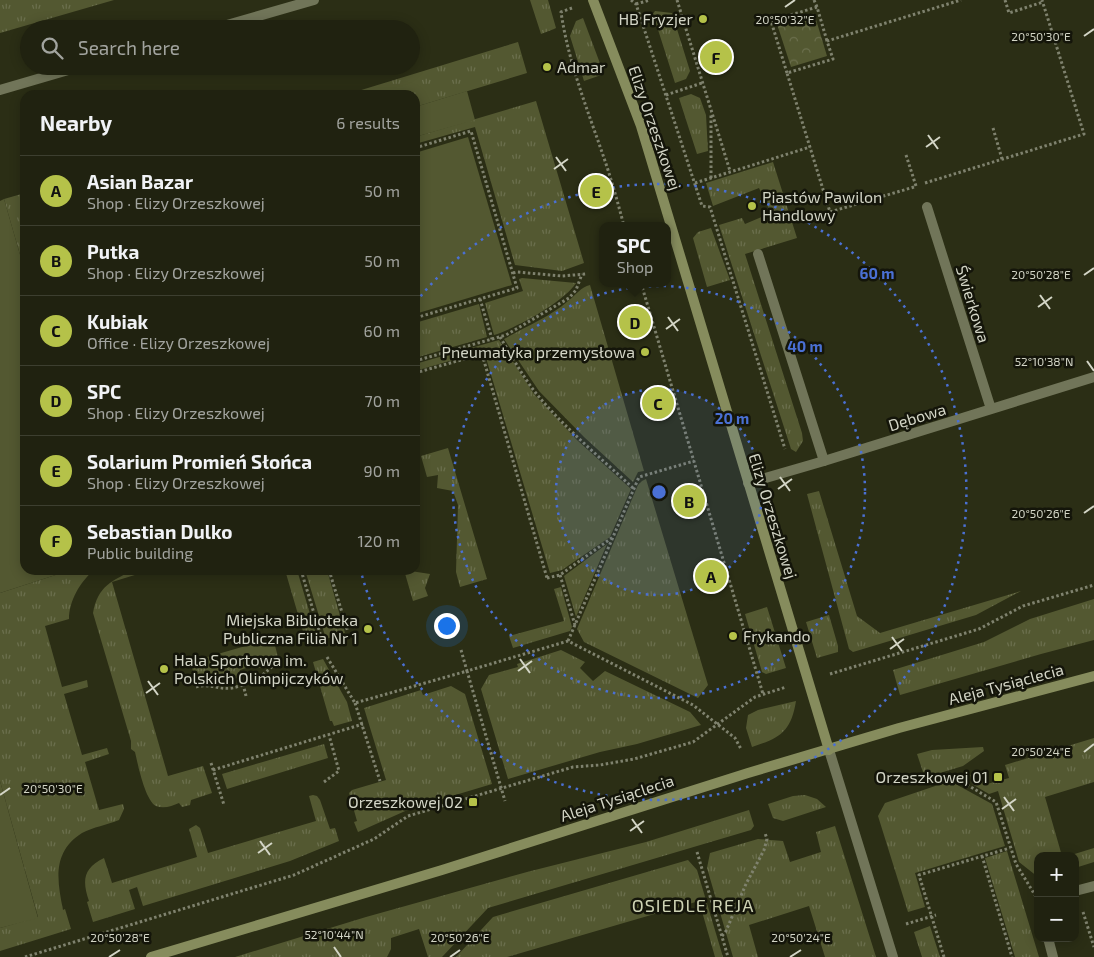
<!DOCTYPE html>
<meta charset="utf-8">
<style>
:root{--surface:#202210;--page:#282a19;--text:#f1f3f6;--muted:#a2a49f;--line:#3d3f30;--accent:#b5c249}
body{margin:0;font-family:"Exo 2",sans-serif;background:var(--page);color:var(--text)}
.controls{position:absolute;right:15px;bottom:15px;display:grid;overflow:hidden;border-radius:10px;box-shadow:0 2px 12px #0003}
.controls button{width:45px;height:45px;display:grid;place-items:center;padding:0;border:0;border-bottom:1px solid var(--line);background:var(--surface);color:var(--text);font:25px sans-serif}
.you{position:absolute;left:446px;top:625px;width:18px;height:18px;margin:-12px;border:4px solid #fff;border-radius:50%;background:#1a73e8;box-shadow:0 0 0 8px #1a73e833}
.badge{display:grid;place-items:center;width:32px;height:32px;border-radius:50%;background:var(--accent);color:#111;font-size:16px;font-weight:700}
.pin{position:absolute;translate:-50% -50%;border:2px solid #fff;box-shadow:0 1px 5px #0006}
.popup{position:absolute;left:599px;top:222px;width:72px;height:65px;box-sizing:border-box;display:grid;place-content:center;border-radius:10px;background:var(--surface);filter:drop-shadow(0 1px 4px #0005);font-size:16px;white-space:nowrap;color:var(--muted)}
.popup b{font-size:19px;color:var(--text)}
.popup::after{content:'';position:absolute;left:50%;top:100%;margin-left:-10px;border:10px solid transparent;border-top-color:var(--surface)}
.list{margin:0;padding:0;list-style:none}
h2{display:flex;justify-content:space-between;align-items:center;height:65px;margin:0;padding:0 20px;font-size:21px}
h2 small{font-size:16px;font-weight:400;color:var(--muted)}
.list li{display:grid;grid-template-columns:32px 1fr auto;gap:15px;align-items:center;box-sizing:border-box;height:70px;padding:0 20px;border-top:1px solid var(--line)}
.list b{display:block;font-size:19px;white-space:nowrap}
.list p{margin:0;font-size:16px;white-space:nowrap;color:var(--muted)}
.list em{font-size:16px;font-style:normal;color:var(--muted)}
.icon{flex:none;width:28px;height:28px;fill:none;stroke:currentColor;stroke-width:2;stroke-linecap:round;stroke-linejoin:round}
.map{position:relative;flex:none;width:1094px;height:957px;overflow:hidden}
.search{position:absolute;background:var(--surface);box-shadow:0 2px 12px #0003;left:20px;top:20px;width:400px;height:55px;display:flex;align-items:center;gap:12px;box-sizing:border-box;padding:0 18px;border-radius:28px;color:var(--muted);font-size:19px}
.panel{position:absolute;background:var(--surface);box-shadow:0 2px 12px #0003;left:20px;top:90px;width:400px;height:485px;border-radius:15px}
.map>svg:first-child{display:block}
.grass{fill:url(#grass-tufts)}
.park{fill:url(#park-crowns)}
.garden{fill:#535831}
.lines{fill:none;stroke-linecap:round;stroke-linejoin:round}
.path{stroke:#7f826e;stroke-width:3;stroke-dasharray:2.5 2.5;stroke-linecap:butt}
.lane{stroke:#717559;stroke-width:10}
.street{stroke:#717559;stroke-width:10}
.secondary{stroke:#868c5d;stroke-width:10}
.ticks{fill:none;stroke:#d3d5c6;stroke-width:2}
.ring{fill:none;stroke:#4a70d4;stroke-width:2.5;stroke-dasharray:2.5 5}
.poi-dot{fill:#b5c249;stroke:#14150a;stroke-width:2}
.labels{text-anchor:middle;stroke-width:5;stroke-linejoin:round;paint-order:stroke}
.poi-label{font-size:16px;fill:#d3d5c6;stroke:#14150a;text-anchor:end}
.street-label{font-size:16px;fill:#d3d5c6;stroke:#14150a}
.neighbourhood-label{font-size:18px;letter-spacing:1px;fill:#ced3b4;stroke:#14150a}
.ticks-label{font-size:12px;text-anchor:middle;fill:#d3d5c6;stroke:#14150a;stroke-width:5;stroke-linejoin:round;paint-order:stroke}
.centre{fill:#4a70d4;stroke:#14150a;stroke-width:2.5}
.ring-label{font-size:15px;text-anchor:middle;font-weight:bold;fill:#4a70d4;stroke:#14150a;stroke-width:5;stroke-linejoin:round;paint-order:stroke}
</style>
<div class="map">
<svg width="1094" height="957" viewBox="0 0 1094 957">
<defs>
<pattern id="grass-tufts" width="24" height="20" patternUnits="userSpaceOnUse" patternTransform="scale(1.25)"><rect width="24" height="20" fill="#535831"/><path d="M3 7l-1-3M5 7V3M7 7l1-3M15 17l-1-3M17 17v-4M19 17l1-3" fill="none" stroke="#6b6f4d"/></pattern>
<pattern id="park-crowns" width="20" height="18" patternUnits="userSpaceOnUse" patternTransform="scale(1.25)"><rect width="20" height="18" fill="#535831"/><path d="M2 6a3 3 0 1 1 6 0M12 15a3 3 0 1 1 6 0" fill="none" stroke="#6b6f4d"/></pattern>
</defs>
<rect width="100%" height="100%" fill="#2b2e15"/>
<path class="grass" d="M0 0H114L0 33Z
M530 0H548L556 28 554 29 541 34Z
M655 11 672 13 690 71 686 79 675 83 653 14Z
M583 18 604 74 584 81 570 36 576 21Z
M518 42 527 73 415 107V95H345Z
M691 94 700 98 706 115 708 151 697 154 679 98Z
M536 101 584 263 562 271 515 265 475 127 415 144V137Z
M773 162 797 238 745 254 802 433 803 441 796 452 791 449 719 225 742 218 745 224 771 213 759 188 713 206 706 183Z
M25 193V272L4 199Z
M711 228 730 280 707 287 693 238 698 232Z
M522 278 576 283C564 302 516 328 494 335L485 303 523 291 519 279Z
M590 285 644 471 638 472 633 482 584 437 539 391 504 339C525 327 550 317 568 301 576 295 581 287 590 285Z
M479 304 487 337 415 358V323Z
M499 340 534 394 577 440 631 489 610 537 562 570 550 573 484 351 415 371V364Z
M448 448 487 579 460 587 456 572 458 505 453 491 437 488 438 475 427 477 421 456Z
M646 479 708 685 698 698 584 642 577 629 638 485 642 481Z
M819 491 857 616 880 633 1021 591 976 615 853 652 849 649 807 494Z
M607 544 576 617 564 576Z
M71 570H94C80 582 69 601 69 619L45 626 62 687 87 680 88 687 64 694 82 755 107 748 109 754 85 762 99 810 123 804 124 809 119 820C107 825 93 827 82 833 52 852 57 880 63 910L65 909 71 929 0 951V928L38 917 0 781V593Z
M135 570H151L112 582 168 776 203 766 212 793 191 800 190 805 182 807 179 803C172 806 164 809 156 806 145 800 138 765 135 752L131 749V741L93 613C98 586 112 580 135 570Z
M285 570H297L318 641 307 645Z
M305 570H327L345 633 326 639Z
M404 570 430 574 425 588 428 596 413 601Z
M561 587 572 627 570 631 513 648 509 636 564 621 554 589Z
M1094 599V640L1041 654 900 695 893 670 984 642 1030 619Z
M767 607 786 668 766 674 762 672 745 614Z
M829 615 838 646V652L817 658 806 622Z
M273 638 278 657 269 660 261 668 252 666 240 670 237 678 231 681 215 677 196 680 190 662Z
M561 650 585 662 580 668 593 681 605 671 690 712 701 725 637 744 600 752 508 779 481 689 489 675 518 667 517 664Z
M323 659 347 702 352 721 334 726 332 721H330L313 662Z
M451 686 465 694 492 784 412 808 358 832 354 822 357 821 349 793 352 790 386 780 364 708 421 690 423 695Z
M796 701C791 732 780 738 752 747L746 728 748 715 758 710Z
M1094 738V782L1045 797 1062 856H1038V877L1019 862 998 791 989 794 972 784 970 775 983 771 987 784 1009 778 1005 765Z
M324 744 328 758 227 789 222 774Z
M983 747 984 751 963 766 930 776 923 772 917 754 932 750Z
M950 781 992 804 1005 846 915 873 925 907 908 912 878 816 885 803Z
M313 795 317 796 320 800 330 829 335 828 339 841 290 861 143 906 137 887 129 890 135 909 93 922 87 902 89 901C82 881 83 868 104 858L112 883 197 857 189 829 196 825 200 828 208 853 316 821 309 796Z
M805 795 817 799 826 807 783 821 773 818 768 804 793 796Z
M749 810 754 826 751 830 488 908 442 957H428L419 929 391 938V949L387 957H235L366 917 527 872 646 842Z
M835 826 876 957H825L809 906 749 925 758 957H733L707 868 710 853 758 839 783 841 790 862 821 852 816 832Z
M1094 848V862L1075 868V856H1068Z
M1007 851 1039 957H1015L985 858Z
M688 860 697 870 723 957H715L699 901 507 957H456L493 917Z
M930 926 940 957H922L914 932Z"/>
<path class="park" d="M814 13 827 56 791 67 777 24Z"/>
<path class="garden" d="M467 91 475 120 415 137V107Z
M468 137 512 285 415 314V153Z
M4 199 25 272V570H71L0 593V201Z
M0 781 38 918 0 928Z"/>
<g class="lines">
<path class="path" d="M631 0 636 4 702 206 710 207 785 449
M677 0 730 171
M814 0 817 7
M1005 0 1009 13 1043 2
M636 4 650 0
M572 8 561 12C569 67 591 118 608 170 614 189 619 207 624 226
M787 73 771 21 817 7 827 41
M666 95 702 83
M993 128 1002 159
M415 148 471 131 517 288 415 318
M906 155 916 186
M711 178V113
M695 183 810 147
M925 183 1084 134 1042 0
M914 187 830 212 787 73 833 59 827 41 961 0
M513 273 517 272 562 276 586 274
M641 283 763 694
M480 299 492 339
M500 337C511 355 522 375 535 392 564 428 601 458 634 489
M415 361 506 335 569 298 576 290 582 274
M415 373 482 354 547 578
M301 570 322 640
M329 570 348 632
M560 575 575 625
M547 578 560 575 613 537
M568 641 639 477 694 461
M461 650 467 671 568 641 693 705 735 738 741 749
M327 657 355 703 467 671 505 801
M830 674 979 629 1023 606 1094 585
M243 684 246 696
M196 687C209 683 219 690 232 688 241 686 254 682 261 676 268 671 272 665 280 662
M355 703 380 781
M211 763 224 805
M213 770 363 724
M956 775 959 780 996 802 1016 864 1038 900
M324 782 339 771 329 735
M697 852 728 957
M982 856 1012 957
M1083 912 1094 947
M906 924 936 915
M722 936 726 931 746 884 764 850 767 839 765 833
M25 957 294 875 374 839 408 816 573 767 600 765 634 759 693 742 755 697 786 687
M944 957 919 875 1010 848"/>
<path class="lane" d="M758 254 824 461
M1075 891 1094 886
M1048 938 1053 957"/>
<path class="street" d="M213 29 314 0
M0 90 82 66
M927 207 991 409
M748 483 824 461 1094 377
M829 750 893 957"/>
<path class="secondary" d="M593 0 641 126 829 750
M151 957 442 870 748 773 899 728 1094 676"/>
</g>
<path class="ticks" d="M785 7 795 0M1084 36 1094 29M928 135 938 149M926 147 940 137M556 157 566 171M554 169 568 159M1084 275 1094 268M1040 295 1050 309M1038 307 1052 297M668 317 678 331M666 329 680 319M1087 361 1094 371M780 477 790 491M778 489 792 479M1084 513 1094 506M892 637 902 651M890 649 904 639M520 659 530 673M518 671 532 661M148 681 158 695M146 693 160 683M1084 752 1094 744M0 795 10 788M1004 797 1014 811M1002 809 1016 799M632 819 642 833M630 831 644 821M260 841 270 855M258 853 272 843M334 947 341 957M109 957 120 950M450 957 460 950M790 957 801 950"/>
<circle cx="659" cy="492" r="103" fill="#4a70d4" fill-opacity=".12"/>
<g class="ring">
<circle cx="659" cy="492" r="103"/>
<circle cx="659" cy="492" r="206"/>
<path d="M416 302A308 308 0 1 1 361 572"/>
</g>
<g class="poi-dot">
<circle cx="703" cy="19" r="5"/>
<circle cx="547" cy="67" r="5"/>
<circle cx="752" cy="206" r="5"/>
<circle cx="645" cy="352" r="5"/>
<circle cx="368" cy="629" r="5"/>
<circle cx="733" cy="636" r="5"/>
<circle cx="164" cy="669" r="5"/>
<rect x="993" y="772" width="10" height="10" rx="2.5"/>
<rect x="468" y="797" width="10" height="10" rx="2.5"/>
</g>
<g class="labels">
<g class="poi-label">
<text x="693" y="25">HB Fryzjer</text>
<text x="557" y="73" text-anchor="start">Admar</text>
<text x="762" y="203" text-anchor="start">Piastów Pawilon<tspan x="762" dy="18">Handlowy</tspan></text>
<text x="635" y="358">Pneumatyka przemysłowa</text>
<text x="358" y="626">Miejska Biblioteka<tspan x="358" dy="18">Publiczna Filia Nr 1</tspan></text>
<text x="743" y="642" text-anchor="start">Frykando</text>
<text x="174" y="666" text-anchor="start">Hala Sportowa im.<tspan x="174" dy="18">Polskich Olimpijczyków</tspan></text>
<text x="988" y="783">Orzeszkowej 01</text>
<text x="463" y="808">Orzeszkowej 02</text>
</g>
<g class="street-label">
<text transform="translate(655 128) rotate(71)" y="6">Elizy Orzeszkowej</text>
<text transform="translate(973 304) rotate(73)" y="6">Świerkowa</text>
<text transform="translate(917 417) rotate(-17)" y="6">Dębowa</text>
<text transform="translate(773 516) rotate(73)" y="6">Elizy Orzeszkowej</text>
<text transform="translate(1006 684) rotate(-15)" y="6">Aleja Tysiąclecia</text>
<text transform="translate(617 798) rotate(-18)" y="6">Aleja Tysiąclecia</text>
</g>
<g class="neighbourhood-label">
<text x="693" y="912">OSIEDLE REJA</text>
</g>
</g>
<g class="ticks-label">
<text x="785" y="24">20°50'32"E</text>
<text x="1041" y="41">20°50'30"E</text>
<text x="1041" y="279">20°50'28"E</text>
<text x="1044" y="366">52°10'38"N</text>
<text x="1041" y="518">20°50'26"E</text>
<text x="1041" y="756">20°50'24"E</text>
<text x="53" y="793">20°50'30"E</text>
<text x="334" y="939">52°10'44"N</text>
<text x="120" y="942">20°50'28"E</text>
<text x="460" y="942">20°50'26"E</text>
<text x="801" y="942">20°50'24"E</text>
</g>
<circle cx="659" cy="492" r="8" class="centre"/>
<g class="ring-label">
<text x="877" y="279">60 m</text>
<text x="805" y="352">40 m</text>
<text x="732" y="424">20 m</text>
</g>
</svg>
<div class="controls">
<button>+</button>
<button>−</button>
</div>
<div class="you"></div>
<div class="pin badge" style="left:711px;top:576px">A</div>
<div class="pin badge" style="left:689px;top:501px">B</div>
<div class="pin badge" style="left:658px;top:403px">C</div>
<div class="pin badge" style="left:635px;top:322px">D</div>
<div class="popup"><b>SPC</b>Shop</div>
<div class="pin badge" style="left:596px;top:191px">E</div>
<div class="pin badge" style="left:716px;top:57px">F</div>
<div class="search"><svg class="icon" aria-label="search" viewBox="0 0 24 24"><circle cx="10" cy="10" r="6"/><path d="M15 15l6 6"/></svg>Search here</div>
<section class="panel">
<h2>Nearby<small>6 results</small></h2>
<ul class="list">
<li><span class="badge">A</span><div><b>Asian Bazar</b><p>Shop · Elizy Orzeszkowej</p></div><em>50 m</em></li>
<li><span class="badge">B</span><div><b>Putka</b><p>Shop · Elizy Orzeszkowej</p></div><em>50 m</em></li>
<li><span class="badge">C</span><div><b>Kubiak</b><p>Office · Elizy Orzeszkowej</p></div><em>60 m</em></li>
<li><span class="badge">D</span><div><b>SPC</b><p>Shop · Elizy Orzeszkowej</p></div><em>70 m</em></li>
<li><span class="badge">E</span><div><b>Solarium Promień Słońca</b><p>Shop · Elizy Orzeszkowej</p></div><em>90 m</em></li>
<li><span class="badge">F</span><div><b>Sebastian Dulko</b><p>Public building</p></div><em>120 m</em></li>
</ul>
</section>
</div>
